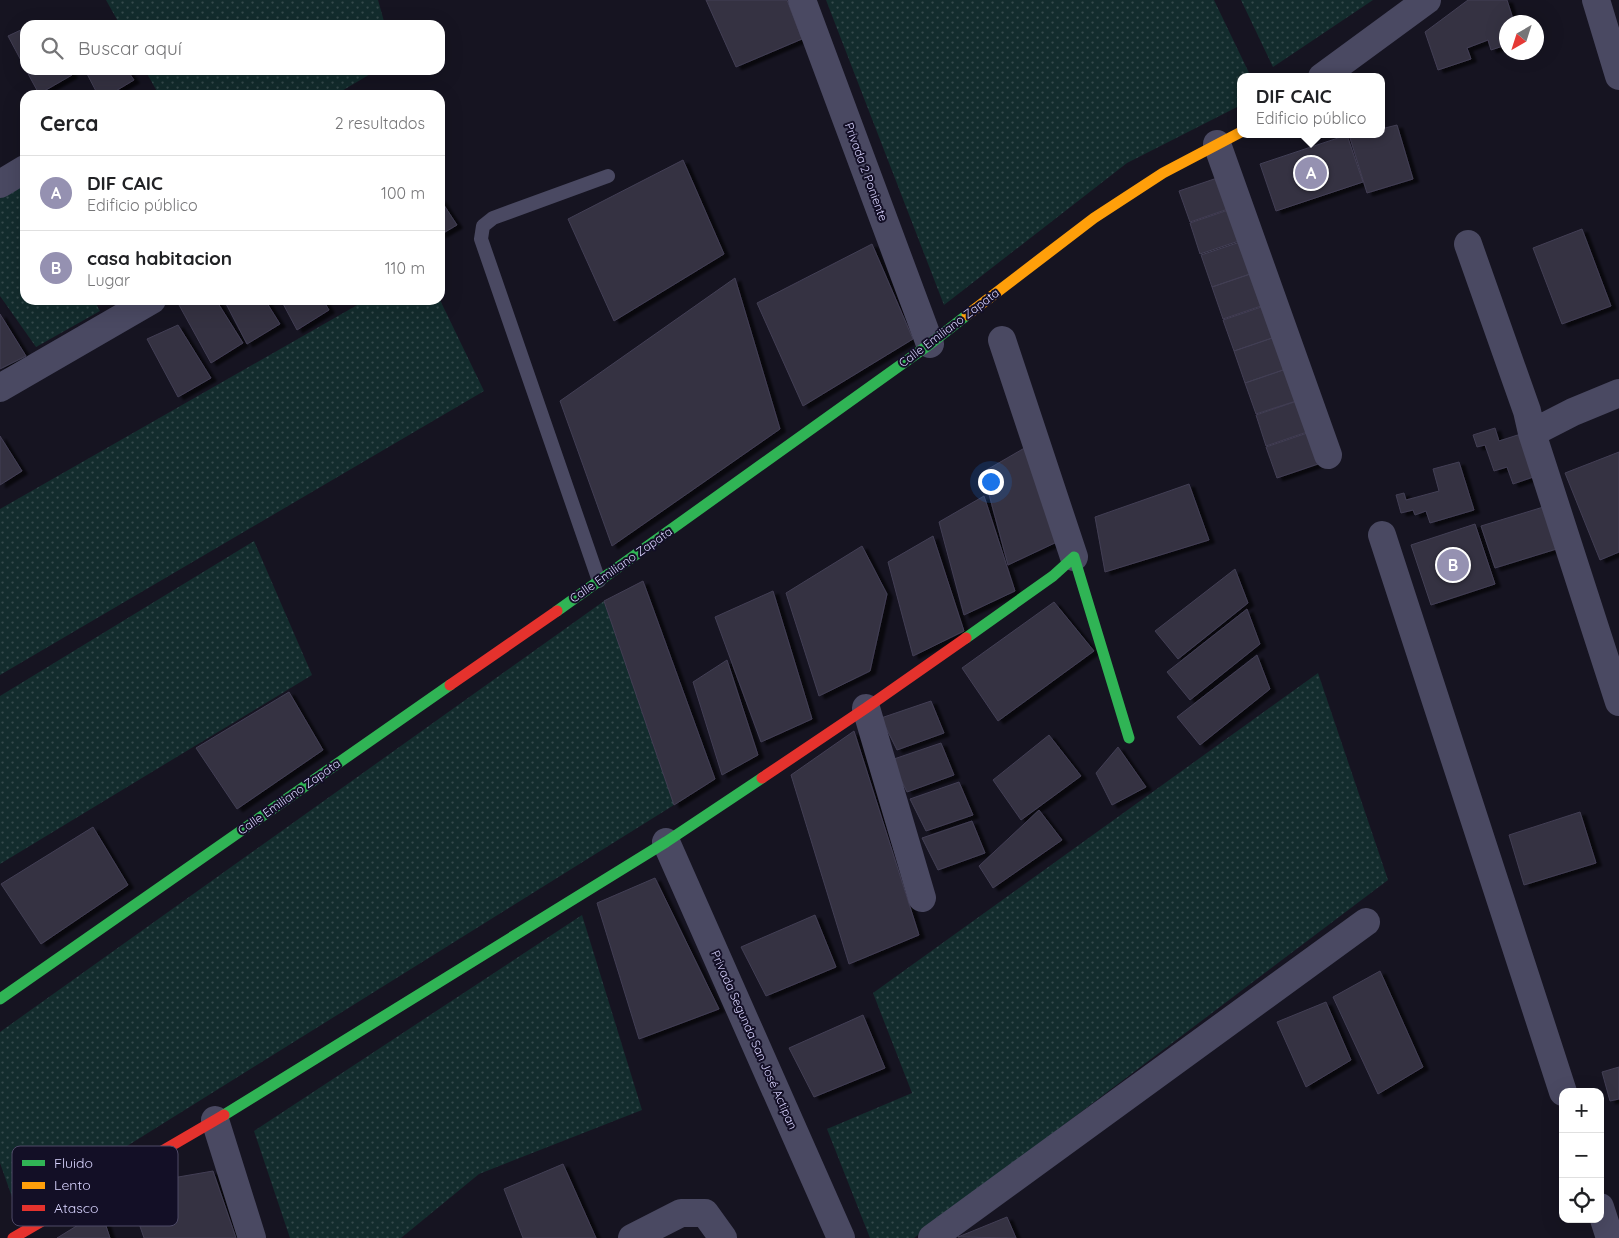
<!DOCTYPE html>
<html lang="es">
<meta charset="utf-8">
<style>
:root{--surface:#fff;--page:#f2f2f2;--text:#202124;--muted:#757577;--line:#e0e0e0;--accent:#9591b1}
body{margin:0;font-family:Quicksand,sans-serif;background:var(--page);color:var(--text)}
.controls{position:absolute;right:15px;bottom:15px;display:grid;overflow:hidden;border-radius:10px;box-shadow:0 5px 20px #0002}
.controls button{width:45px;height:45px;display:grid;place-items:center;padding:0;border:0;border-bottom:1px solid var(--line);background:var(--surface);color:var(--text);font:25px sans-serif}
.compass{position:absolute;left:1499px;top:15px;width:45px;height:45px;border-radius:50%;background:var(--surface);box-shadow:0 5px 20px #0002;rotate:219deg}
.you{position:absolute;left:990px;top:481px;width:18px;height:18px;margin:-12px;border:4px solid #fff;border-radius:50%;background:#1a73e8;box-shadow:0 0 0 8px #1a73e833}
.badge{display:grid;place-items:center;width:32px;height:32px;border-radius:50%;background:var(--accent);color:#fff;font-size:16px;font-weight:700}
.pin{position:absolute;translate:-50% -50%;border:2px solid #fff;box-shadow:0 1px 5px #0006}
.popup{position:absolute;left:1237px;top:73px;width:148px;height:65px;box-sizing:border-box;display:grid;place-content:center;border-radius:10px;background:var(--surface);filter:drop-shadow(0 1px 4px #0005);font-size:16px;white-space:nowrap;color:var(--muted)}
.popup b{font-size:19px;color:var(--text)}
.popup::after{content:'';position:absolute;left:50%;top:100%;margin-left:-10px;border:10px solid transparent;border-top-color:var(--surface)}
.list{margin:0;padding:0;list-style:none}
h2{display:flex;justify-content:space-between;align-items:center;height:65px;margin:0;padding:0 20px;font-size:21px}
h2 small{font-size:16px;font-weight:400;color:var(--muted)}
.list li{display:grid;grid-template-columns:32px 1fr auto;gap:15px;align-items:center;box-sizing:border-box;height:75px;padding:0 20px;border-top:1px solid var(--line)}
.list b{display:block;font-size:19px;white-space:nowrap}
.list p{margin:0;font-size:16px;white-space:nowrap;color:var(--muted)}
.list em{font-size:16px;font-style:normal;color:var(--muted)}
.icon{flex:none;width:28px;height:28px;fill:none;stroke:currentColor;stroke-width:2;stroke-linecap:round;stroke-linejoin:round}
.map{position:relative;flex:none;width:1619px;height:1238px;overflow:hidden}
.search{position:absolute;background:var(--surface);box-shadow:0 5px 20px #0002;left:20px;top:20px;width:425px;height:55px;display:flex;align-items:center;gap:12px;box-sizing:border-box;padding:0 18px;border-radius:15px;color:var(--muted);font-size:19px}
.panel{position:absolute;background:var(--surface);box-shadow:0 5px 20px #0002;left:20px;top:90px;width:425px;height:215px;border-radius:15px}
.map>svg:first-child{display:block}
.grass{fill:url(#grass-dots)}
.building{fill:#343243;stroke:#433f54;filter:url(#shadow)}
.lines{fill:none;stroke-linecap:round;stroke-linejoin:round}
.lane{stroke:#4a4962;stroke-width:14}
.street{stroke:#4a4962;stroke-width:28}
.fast{stroke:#30b455;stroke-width:11}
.slow{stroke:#ff9f0a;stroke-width:11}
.jam{stroke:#e5322d;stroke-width:11}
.labels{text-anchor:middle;stroke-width:4;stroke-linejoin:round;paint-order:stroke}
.street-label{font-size:12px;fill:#d9d4ff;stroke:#130f26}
.key{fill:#130f26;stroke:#4e4a67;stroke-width:1}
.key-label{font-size:14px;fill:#d9d4ff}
</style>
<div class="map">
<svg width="1619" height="1238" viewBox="0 0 1619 1238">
<defs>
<pattern id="grass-dots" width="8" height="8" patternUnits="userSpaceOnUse" patternTransform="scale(1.25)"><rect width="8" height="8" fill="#132c2d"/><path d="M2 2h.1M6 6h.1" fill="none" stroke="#354a4c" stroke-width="1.8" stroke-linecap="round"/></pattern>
<filter id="shadow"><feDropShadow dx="5.5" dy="3" stdDeviation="1" flood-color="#0009"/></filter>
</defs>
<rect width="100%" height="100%" fill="#161421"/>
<path class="grass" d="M106 0H378L385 25H120Z
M826 0H1214L1251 77H1241V105L1127 163 944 305Z
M1241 0H1373L1273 67Z
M145 70H377L335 95H159Z
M25 183V300H94L100 311 36 347 0 296V198Z
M366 300H440L484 391 0 675V509Z
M254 541 312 675 0 864V696Z
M604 601 674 805 18 1214 0 1163V1032Z
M1318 673 1388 880 914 1238H870L827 1129 912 1093 873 993Z
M582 915 642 1110 479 1174 401 1238H290L254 1131Z"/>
<path class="building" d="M706 0H787L802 39 736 67Z
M1468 0H1507L1514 22H1506V45L1491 50 1488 40 1467 48 1471 59 1438 70 1425 32Z
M25 28V68L8 36Z
M26 70H69L72 75 39 94Z
M85 70H127L134 80 109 95H98Z
M1397 125 1413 179 1367 193 1350 138 1364 134H1381V129Z
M1347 135 1363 182 1276 211 1260 164Z
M683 160 724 254 614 321 568 219Z
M1226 175 1237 206 1190 222 1179 191Z
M440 199 457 225 440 235Z
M1237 207 1248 238 1200 254 1190 223Z
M1582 229 1611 306 1562 324 1533 248Z
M1249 239 1259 271 1212 287 1201 255Z
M872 244 913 339 803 406 757 303Z
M1259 271 1270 303 1223 319 1212 287Z
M735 278 780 429 612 546 560 401Z
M190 300H216L243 343 211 363 179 305Z
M224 300H265L280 324 247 344Z
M281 300H323L329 310 297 330Z
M1270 304 1281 335 1234 351 1223 320Z
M0 314 26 356 0 369Z
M178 325 211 378 178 397 147 339Z
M1281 335 1292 367 1245 383 1234 351Z
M1292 367 1302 399 1256 414 1245 383Z
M1303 399 1313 430 1266 446 1256 415Z
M1495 428 1499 441 1527 432 1542 474 1513 484 1507 467 1494 471 1485 445 1477 447 1473 435Z
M1313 431 1324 462 1277 478 1266 447Z
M0 436 22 471 0 485Z
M1028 446 1059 541 1008 565 983 472Z
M1619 452V552L1600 560 1565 473Z
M1459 462 1474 510 1430 523 1426 511 1415 515 1413 510 1401 513 1396 495 1404 493 1406 500 1439 491 1433 469Z
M1189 484 1209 540 1105 572 1095 517Z
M984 496 1015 591 964 615 939 522Z
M1550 505 1563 547 1495 568 1481 526Z
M1475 524 1495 584 1431 605 1411 545Z
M933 536 964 631 913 656 888 562Z
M862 546 887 594 870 671 819 696 786 593Z
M1235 569 1248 603 1178 659 1155 631Z
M643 581 715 779 674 805 604 601Z
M773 591 812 719 761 742 715 617Z
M1054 602 1094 651 998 721 962 668Z
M1247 609 1260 644 1190 700 1167 672Z
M1257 655 1270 689 1200 745 1177 717Z
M727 660 758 755 722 775 693 682Z
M289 692 323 750 237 809 196 748Z
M931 701 944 733 897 750 881 718Z
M854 731 919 935 849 964 791 775Z
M1049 735 1081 776 1021 820 993 780Z
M941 743 954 775 907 792 891 760Z
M1118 747 1146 787 1112 805 1096 773Z
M959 782 973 815 926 831 910 799Z
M1039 810 1062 840 993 888 979 866Z
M1580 812 1596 863 1524 885 1509 835Z
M972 821 985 853 938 870 922 838Z
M93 827 128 885 41 944 1 884Z
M655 878 719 1009 639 1039 597 903Z
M815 915 836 967 766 996 741 947Z
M1380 971 1423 1067 1378 1094 1333 997Z
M1326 1002 1351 1060 1306 1087 1277 1022Z
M863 1015 885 1068 814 1097 789 1048Z
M1619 1067V1099L1610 1101 1602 1072Z
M563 1164 596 1238H523L504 1189Z
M213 1171 236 1238H144L126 1186Z
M101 1211 110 1238H57Z
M1007 1217 1016 1238 958 1237Z"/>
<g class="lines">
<path class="lane" d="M599 581 481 239 483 226 493 218 608 176"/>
<path class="street" d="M802 0 930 344
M1596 0 1619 76
M1322 77 1427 0
M1217 144 1328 455
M0 184 25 169
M1468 244 1527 411 1532 433 1619 702
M1002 340 1074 557
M0 388 152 300
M1532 433 1573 412 1619 393
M1382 535 1563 1092
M866 708 922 898
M666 842 841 1238
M215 1120 252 1238
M1600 1207 1610 1238
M632 1238 681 1213H705L723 1238
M932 1238 1366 922"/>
<path class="fast" d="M557 611 930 344 967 315
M966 638 1053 576 1074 557 1129 738
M0 999 450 685
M224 1115 666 842 762 778"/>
<path class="slow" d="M967 315 1094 218 1163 173 1241 132"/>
<path class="jam" d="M450 685 557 611
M762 778 866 708 966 638
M13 1238 224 1115"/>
</g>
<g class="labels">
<g class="street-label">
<text transform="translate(866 172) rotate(70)" y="4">Privada 2 Poniente</text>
<text transform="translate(949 328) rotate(-37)" y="4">Calle Emiliano Zapata</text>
<text transform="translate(621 565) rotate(-35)" y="4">Calle Emiliano Zapata</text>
<text transform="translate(289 797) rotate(-35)" y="4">Calle Emiliano Zapata</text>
<text transform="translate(754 1040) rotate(66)" y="4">Privada Segunda San José Actipan</text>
</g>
</g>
<rect x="12" y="1146" width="166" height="80" rx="8" class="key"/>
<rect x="22" y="1160" width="23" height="6" fill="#30b455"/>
<rect x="22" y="1182" width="23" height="7" fill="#ff9f0a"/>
<rect x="22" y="1205" width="23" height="6" fill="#e5322d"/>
<g class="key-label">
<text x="54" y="1168">Fluido</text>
<text x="54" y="1190">Lento</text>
<text x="54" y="1213">Atasco</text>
</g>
</svg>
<div class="controls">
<button>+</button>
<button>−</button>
<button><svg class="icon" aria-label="locate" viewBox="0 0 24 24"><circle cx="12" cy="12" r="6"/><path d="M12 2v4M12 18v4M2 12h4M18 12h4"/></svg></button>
</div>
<svg class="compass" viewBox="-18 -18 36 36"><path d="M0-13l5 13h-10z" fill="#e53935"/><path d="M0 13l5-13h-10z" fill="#757577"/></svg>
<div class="you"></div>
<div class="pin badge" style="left:1311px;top:173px">A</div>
<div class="popup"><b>DIF CAIC</b>Edificio público</div>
<div class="pin badge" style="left:1453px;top:565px">B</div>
<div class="search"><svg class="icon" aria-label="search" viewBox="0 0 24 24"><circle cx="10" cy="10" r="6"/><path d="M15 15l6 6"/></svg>Buscar aquí</div>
<section class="panel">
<h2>Cerca<small>2 resultados</small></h2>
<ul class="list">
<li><span class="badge">A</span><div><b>DIF CAIC</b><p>Edificio público</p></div><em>100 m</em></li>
<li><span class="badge">B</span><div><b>casa habitacion</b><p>Lugar</p></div><em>110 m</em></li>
</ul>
</section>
</div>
